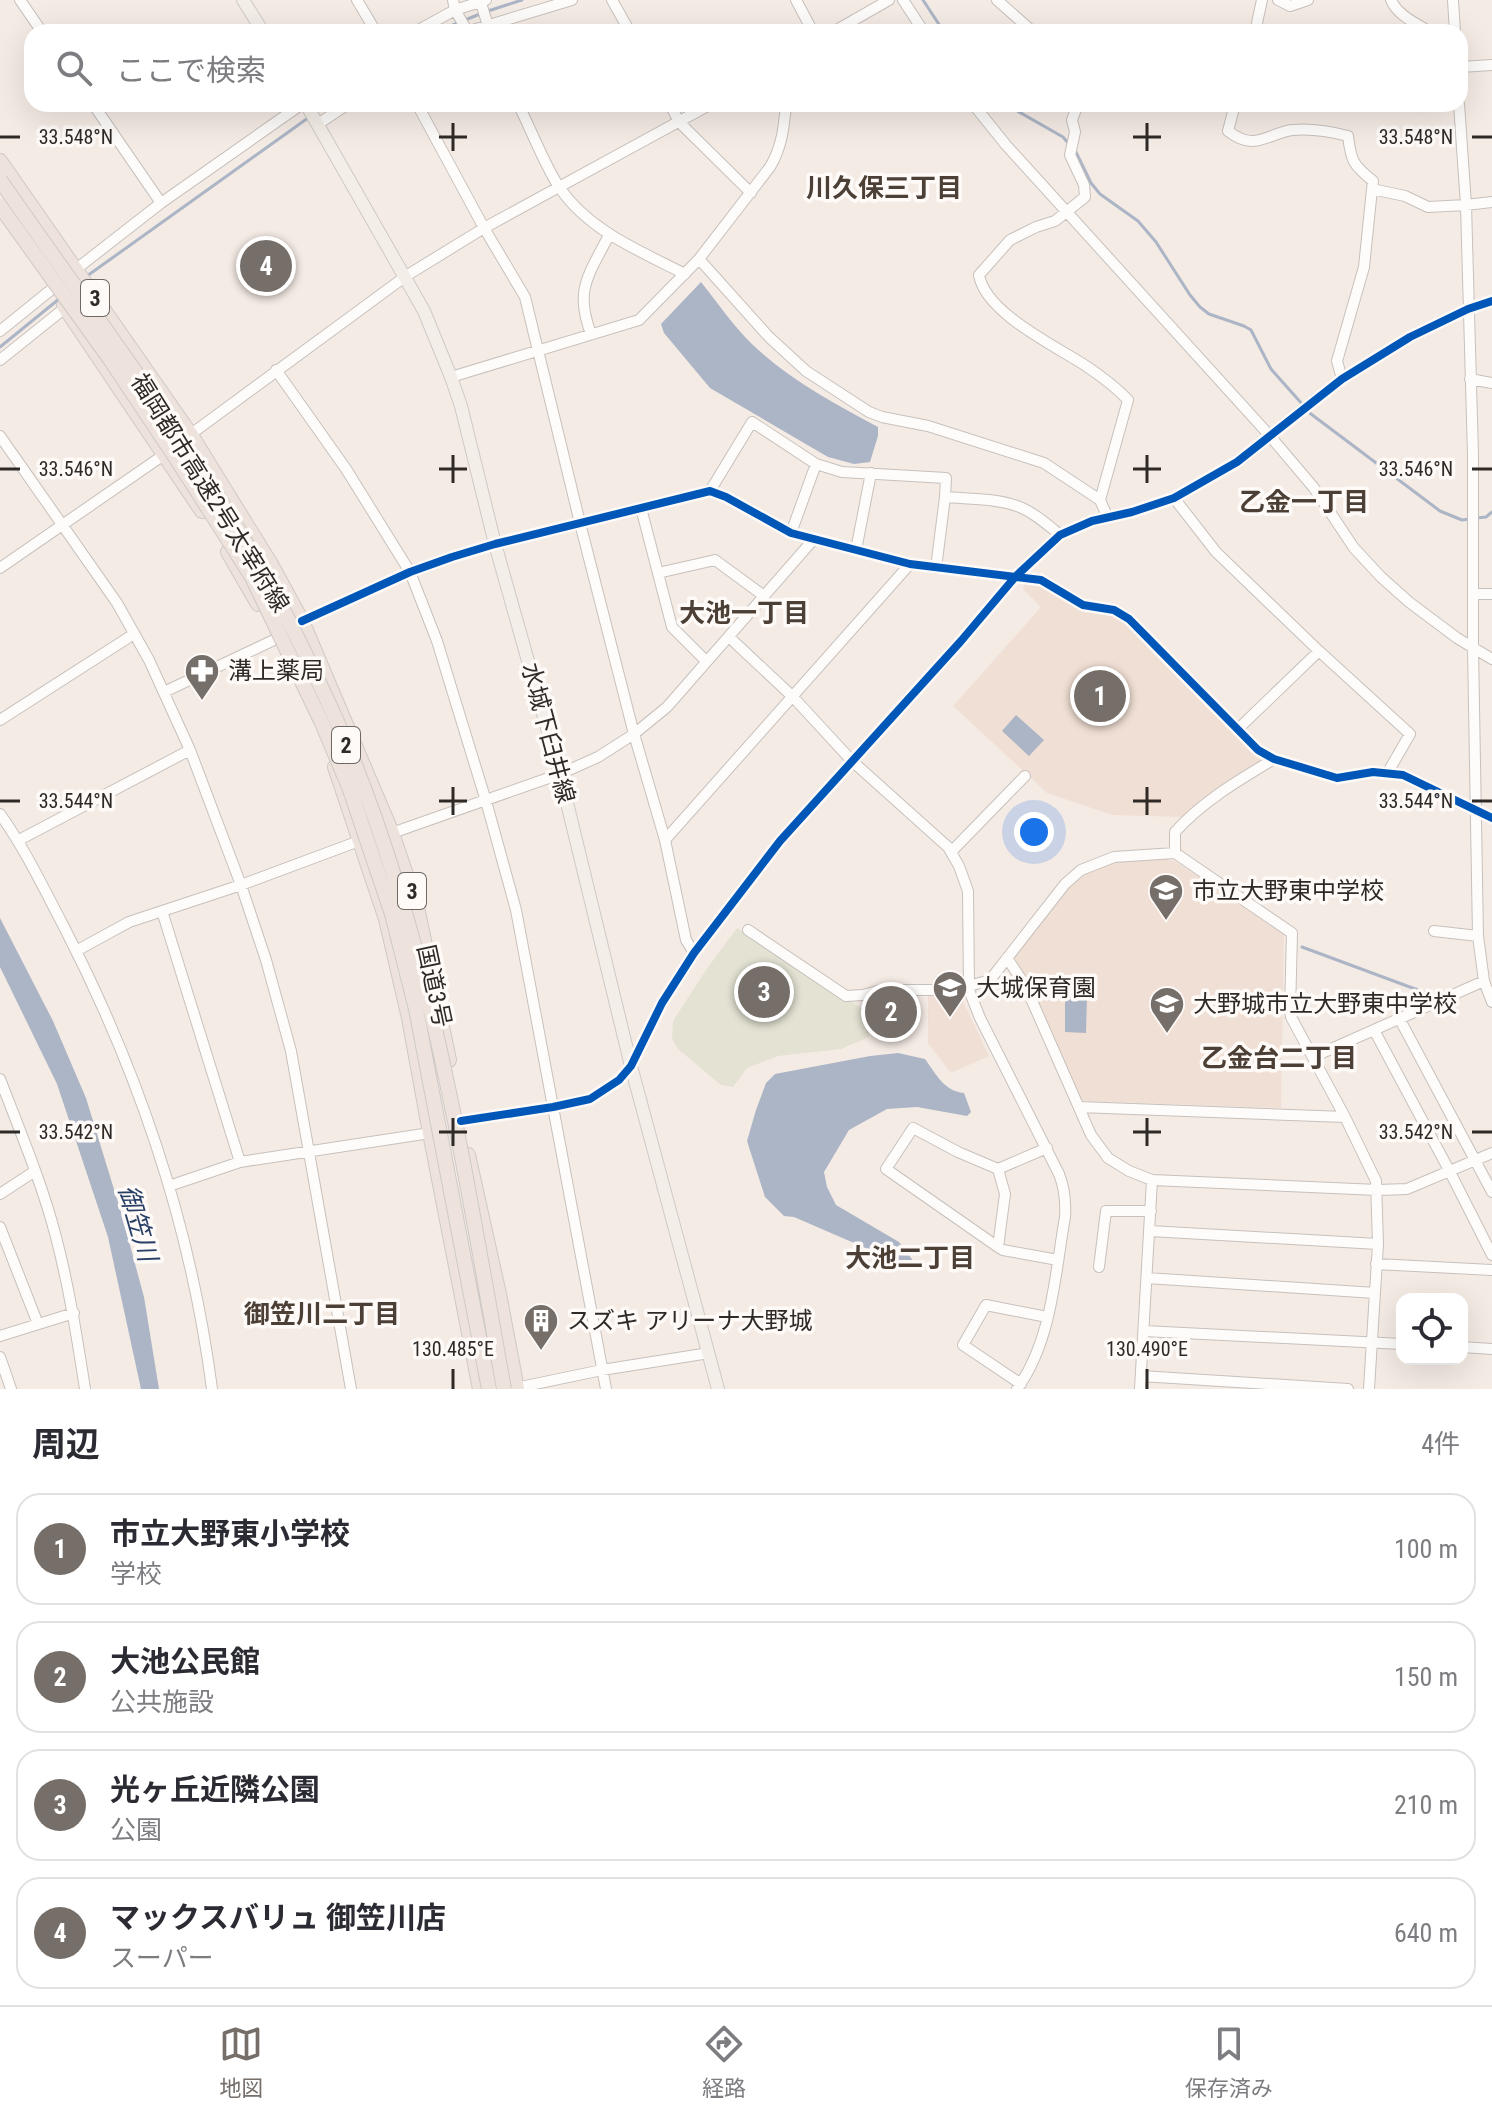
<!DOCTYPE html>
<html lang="ja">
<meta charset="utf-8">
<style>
:root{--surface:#fff;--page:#f2f2f3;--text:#2b2b33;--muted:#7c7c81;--line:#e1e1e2;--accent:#756e69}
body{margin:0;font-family:"Roboto Condensed","Noto Sans JP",sans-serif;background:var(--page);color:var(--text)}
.controls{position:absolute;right:24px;bottom:24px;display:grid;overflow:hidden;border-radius:16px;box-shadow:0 8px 32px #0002}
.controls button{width:72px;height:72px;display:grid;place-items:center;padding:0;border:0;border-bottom:2px solid var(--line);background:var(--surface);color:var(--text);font:40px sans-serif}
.you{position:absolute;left:1034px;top:832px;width:28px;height:28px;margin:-20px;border:6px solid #fff;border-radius:50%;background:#1a73e8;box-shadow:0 0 0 12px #1a73e833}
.badge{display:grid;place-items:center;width:52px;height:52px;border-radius:50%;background:var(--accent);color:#fff;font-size:26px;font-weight:700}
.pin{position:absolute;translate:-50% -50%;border:4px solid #fff;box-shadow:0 2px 8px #0006}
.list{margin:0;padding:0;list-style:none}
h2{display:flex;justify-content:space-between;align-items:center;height:104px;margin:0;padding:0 32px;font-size:34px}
h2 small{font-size:26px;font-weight:400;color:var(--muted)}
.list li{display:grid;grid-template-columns:52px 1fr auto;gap:24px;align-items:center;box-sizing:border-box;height:112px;margin:0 16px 16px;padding:0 16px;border:2px solid var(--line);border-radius:24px}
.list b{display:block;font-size:30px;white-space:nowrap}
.list p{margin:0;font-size:26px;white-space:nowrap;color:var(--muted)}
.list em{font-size:26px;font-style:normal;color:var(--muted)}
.icon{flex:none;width:44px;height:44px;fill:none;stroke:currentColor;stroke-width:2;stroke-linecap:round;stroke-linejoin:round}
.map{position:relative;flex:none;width:1492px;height:1389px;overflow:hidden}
.search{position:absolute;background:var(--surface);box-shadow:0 8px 32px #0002;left:24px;right:24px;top:24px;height:88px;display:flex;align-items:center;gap:20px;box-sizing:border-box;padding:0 28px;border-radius:24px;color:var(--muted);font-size:30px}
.sheet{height:616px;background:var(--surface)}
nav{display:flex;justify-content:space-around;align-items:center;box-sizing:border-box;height:112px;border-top:2px solid var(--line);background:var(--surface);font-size:22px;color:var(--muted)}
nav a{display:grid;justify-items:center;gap:4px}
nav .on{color:var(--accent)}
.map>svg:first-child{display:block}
.built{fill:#f0dfd4}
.green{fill:#e3e2d3}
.water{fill:#acb5c6}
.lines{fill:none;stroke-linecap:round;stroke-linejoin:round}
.stream{stroke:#acb5c6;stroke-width:3}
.minor-casing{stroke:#c7c0bb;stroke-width:12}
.major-casing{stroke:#cec9c6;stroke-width:14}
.highway-casing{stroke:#cec9c6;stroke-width:16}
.minor{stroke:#fefcfb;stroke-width:10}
.major{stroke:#f4eee8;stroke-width:12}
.highway{stroke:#ede3dc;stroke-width:14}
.highway-bridge-casing{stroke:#cec9c6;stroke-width:16;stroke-linecap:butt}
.highway-bridge{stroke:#ede3dc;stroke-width:14}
.cycleway-casing{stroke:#fefaf8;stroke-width:13}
.cycleway{stroke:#0057b8;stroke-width:8}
.ticks{fill:none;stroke:#302a26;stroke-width:3}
.labels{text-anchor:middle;stroke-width:7;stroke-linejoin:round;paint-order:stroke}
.shield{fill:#fefaf8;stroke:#6e6865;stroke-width:2}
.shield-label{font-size:22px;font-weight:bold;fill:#302a26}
.street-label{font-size:24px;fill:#302a26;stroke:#fefaf8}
.poi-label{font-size:24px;fill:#302a26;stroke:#fefaf8;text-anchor:start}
.neighbourhood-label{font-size:26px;font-weight:bold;fill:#4c3f36;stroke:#fefaf8}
.water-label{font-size:26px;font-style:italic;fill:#273f65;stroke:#fefaf8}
.ticks-label{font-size:20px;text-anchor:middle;fill:#302a26;stroke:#fefaf8;stroke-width:7;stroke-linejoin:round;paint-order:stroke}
</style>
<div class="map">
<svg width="1492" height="1389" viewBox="0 0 1492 1389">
<rect width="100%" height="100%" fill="#f5ebe5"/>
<path class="built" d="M1024 582H1032L1053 590 1092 611 1112 615 1131 626 1262 761 1261 765 1190 809 1183 817 1112 815 1047 793 953 706 1041 607 1023 589Z
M1164 858 1176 862 1284 933 1281 1108 1088 1101 1082 1100 1078 1097 1013 955 1066 890 1087 873 1115 862Z
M928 995H960L989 1056 951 1073 928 1043Z"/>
<path class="green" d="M737 928 869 1013V1037L841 1049 778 1056 747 1068 733 1087 721 1085 678 1049 672 1039 673 1021 706 970Z"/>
<path class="water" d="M701 282C718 303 734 327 753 345 789 379 835 404 878 427V436L870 462 854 464 828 457 710 388 664 333 661 324Z
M1016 715 1044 740 1029 756 1002 731Z
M0 918 53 1021 86 1098 121 1212 144 1297 159 1389H141L108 1237 57 1084 0 967Z
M1065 996 1087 997 1086 1033 1065 1032Z
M898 1053 925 1059C936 1074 944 1091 964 1093L971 1112 967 1116 917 1107 887 1109 849 1130 824 1172 827 1187 836 1205 899 1242 914 1262H898L794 1217 784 1216 765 1197 747 1141 756 1110 766 1083 775 1074 870 1056Z"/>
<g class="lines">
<path class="stream" d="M923 0 944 32
M488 11 522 0
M465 20 480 14
M435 32 458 23
M1005 104 1063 137 1068 143
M315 113 328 104
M1074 148 1091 183 1100 194 1138 221 1156 242 1190 295 1200 307 1209 314 1244 326 1251 330 1271 369 1311 414 1440 511 1462 520 1470 519
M87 276 308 118
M0 347 59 299
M1477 518 1486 517 1492 512
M1302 947 1426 993"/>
<defs>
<path id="minor" d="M20 0 42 32
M357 0 376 32
M453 0 455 10 468 32
M480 0 490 32
M612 0 630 32
M796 0 813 32
M903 0 924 32
M997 0 1033 32
M1278 0 1290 6 1308 0
M1391 0C1398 16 1416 23 1430 32
M1453 0 1455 32
M415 32 455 10 486 0
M466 32 572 0
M833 32 889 0
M1255 32 1262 0
M1460 67 1492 65
M93 104 161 203
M417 104 484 228 525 297 580 523 634 734 665 840 686 940 694 953
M518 104C531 129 544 164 559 187 589 231 640 251 685 274
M670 104 679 122 751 193
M973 104 1006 145 1270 436 1314 488 1354 548 1381 577 1409 602 1457 638 1492 659
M1078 104 1072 120 1075 132 1070 155 1084 185 1085 197 1055 221 1036 227 1010 240 979 275C985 312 1053 345 1083 364 1098 374 1115 386 1128 400L1100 500
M1235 104 1228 131C1255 152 1266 134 1292 130 1312 128 1329 131 1348 136 1351 161 1353 165 1373 181L1372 189 1405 196 1428 207 1466 205 1492 202
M1459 104 1466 205 1473 455V648L1478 936 1484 981 1492 1002
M318 124 348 104
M699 259 769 337 806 371 869 412 882 417 928 426 1044 463 1100 500 1107 516
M75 270 161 203 302 104
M0 331 52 289
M591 334C574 289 589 275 609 235
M0 360 65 308
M276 370 346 469 410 572 437 641 486 801 516 910 606 1389
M451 377 639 320 699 259 770 167C782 147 784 127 786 104
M1342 379 1337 361 1364 267 1372 189
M1470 379 1492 383
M0 436 117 603 149 660 190 750 241 885 266 960 291 1051 351 1389
M187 437 406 276 484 228 711 104
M710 491 752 422 816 464 842 472 946 478 945 497C968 499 995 498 1017 506 1032 511 1048 525 1060 535
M1174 498 1216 552 1319 651 1410 734 1388 772
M641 508 672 627 706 661
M791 533 816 464
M856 550 871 473
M0 568 168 452
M936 568 945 497
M658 573 715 560 764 596
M1474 594H1492
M302 621 410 572 452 557 495 544 710 491 726 497 791 533 910 564 1041 580 1083 605 1114 610 1129 619 1258 750 1274 759 1337 778 1373 772 1403 775 1492 818
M729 637 793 697 852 761 948 847 959 866 968 891 969 990 980 1018 1059 1174C1065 1189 1066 1201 1065 1217 1055 1274 1052 1341 1017 1389
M164 692 276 639
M0 720 134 634
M1238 729 1319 651
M0 814C25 849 43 887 63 925 138 1070 191 1227 212 1389
M392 833 560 774 598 757 634 734 667 707 813 540
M19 840 190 750
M665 840 910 564
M951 852 1025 776
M1175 853V832C1203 801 1239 780 1274 759
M162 911 240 1162
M748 930 846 996 863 995 881 990H969
M1434 931 1478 936
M76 951 129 922 241 885 359 841
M1007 958 1025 985 1091 1135 1108 1158 1129 1171 1152 1180 1378 1190 1407 1189 1492 1153
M969 986 990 980 1065 884 1081 870 1114 857 1175 853 1292 933 1290 1011 1291 1017 1345 1117 1376 1181 1378 1244 1369 1389
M1399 1018 1492 1192
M1374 1030 1450 1172 1492 1255
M1313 1057 1484 981
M0 1079C20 1131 42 1183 56 1237 69 1287 77 1337 85 1389
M1079 1107 1345 1117
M461 1121 553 1107 590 1099 619 1080 631 1066 662 1003 694 953 780 841 961 641 1015 577 1060 535 1092 521 1132 512 1174 498 1237 462 1342 379 1410 337 1468 309 1492 301
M998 1169 1047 1148
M169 1186 240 1162 430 1133
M0 1194 35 1171
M0 1227 38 1324
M1150 1231 1378 1244
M998 1247 1005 1194 998 1169 958 1152 913 1128 886 1169 998 1247 1003 1250 1058 1260
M1376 1264 1492 1270
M1099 1267 1106 1211H1151
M1147 1278 1375 1293
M1144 1331 1402 1344
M0 1336 74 1313
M1462 1347 1492 1349
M0 1357 11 1389
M1141 1376 1348 1389
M1021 1384 963 1345 986 1305 1047 1317
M511 1389 602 1370 709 1353
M1140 1389 1152 1180"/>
<path id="major" d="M243 0 263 32
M306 104 424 311 451 377 461 406 495 544 560 774 631 1066 718 1389"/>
<path id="highway" d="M0 161 191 435 272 566 302 621 392 833 417 907 449 1060
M64 306 202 511
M228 552 258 604
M335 767 386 919 409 1018 430 1133 480 1389
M468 1155 499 1294 517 1389"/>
</defs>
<use href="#minor" class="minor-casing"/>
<use href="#major" class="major-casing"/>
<use href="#highway" class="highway-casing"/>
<use href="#minor" class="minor"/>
<use href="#major" class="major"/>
<use href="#highway" class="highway"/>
<defs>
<path id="highway-bridge" d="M0 180C90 310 187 436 264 574 290 621 313 669 335 717 429 929 463 1163 504 1389
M0 206 112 362 176 458 252 577 322 723 349 787 392 914 416 1009 489 1389"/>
</defs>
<use href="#highway-bridge" class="highway-bridge-casing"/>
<use href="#highway-bridge" class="highway-bridge"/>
<defs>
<path id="cycleway" d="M302 621 410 572 452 557 495 544 710 491 726 497 791 533 910 564 1041 580 1083 605 1114 610 1129 619 1258 750 1274 759 1337 778 1373 772 1403 775 1492 818
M461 1121 553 1107 590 1099 619 1080 631 1066 662 1003 694 953 780 841 961 641 1015 577 1060 535 1092 521 1132 512 1174 498 1237 462 1342 379 1410 337 1468 309 1492 301"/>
</defs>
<use href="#cycleway" class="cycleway-casing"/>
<use href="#cycleway" class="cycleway"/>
</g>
<path class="ticks" d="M453 123V151M1147 123V151M0 137H20M439 137H467M1133 137H1161M1472 137H1492M453 455V483M1147 455V483M0 469H20M439 469H467M1133 469H1161M1472 469H1492M453 787V815M1147 787V815M0 801H20M439 801H467M1133 801H1161M1472 801H1492M453 1118V1146M1147 1118V1146M0 1132H20M439 1132H467M1133 1132H1161M1472 1132H1492M453 1369V1389M1147 1369V1389"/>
<defs>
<symbol id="pharmacy-pin" viewBox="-11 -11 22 30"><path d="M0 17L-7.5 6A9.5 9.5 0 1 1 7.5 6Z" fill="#756e69" stroke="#fefaf8"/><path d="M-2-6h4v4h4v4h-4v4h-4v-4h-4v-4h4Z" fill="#fff"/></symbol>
<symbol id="school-pin" viewBox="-11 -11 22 30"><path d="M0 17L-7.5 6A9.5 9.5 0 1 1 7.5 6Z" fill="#756e69" stroke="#fefaf8"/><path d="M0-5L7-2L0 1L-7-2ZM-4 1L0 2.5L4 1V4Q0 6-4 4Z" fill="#fff"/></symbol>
<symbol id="building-pin" viewBox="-11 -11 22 30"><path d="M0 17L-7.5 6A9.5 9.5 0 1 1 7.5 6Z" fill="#756e69" stroke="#fefaf8"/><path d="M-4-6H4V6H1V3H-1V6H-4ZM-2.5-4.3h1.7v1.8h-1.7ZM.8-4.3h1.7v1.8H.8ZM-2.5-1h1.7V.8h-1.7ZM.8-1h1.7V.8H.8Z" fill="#fff"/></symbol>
</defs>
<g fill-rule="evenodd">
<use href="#pharmacy-pin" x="182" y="651" width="40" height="54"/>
<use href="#school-pin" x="1146" y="871" width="40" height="54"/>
<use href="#school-pin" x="930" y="968" width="40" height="54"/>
<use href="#school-pin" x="1147" y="984" width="40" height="54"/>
<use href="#building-pin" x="521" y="1301" width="40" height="54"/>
</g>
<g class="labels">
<g class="shield">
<rect x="81" y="280" width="28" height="36" rx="6"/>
<rect x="332" y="727" width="28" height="36" rx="6"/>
<rect x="398" y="873" width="28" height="36" rx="6"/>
</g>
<g class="shield-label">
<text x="95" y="306">3</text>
<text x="346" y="753">2</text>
<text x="412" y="899">3</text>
</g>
<g class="street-label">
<text transform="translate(210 493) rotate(58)" y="8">福岡都市高速2号太宰府線</text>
<text transform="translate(548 733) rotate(75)" y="8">水城下臼井線</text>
<text transform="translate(434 986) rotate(78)" y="8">国道3号</text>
</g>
<g class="poi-label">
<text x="228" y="679">溝上薬局</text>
<text x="1192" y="899">市立大野東中学校</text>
<text x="976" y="996">大城保育園</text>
<text x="1193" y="1012">大野城市立大野東中学校</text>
<text x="567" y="1329">スズキ アリーナ大野城</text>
</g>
<g class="neighbourhood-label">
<text x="884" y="197">川久保三丁目</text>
<text x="1304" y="511">乙金一丁目</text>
<text x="744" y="622">大池一丁目</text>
<text x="1279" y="1067">乙金台二丁目</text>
<text x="910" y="1267">大池二丁目</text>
<text x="322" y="1323">御笠川二丁目</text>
</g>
<g class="water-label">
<text transform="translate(138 1223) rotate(74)" y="9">御笠川</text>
</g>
</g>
<g class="ticks-label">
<text x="76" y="144">33.548°N</text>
<text x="1416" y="144">33.548°N</text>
<text x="76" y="476">33.546°N</text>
<text x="1416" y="476">33.546°N</text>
<text x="76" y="808">33.544°N</text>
<text x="1416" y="808">33.544°N</text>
<text x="76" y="1139">33.542°N</text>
<text x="1416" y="1139">33.542°N</text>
<text x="453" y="1356">130.485°E</text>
<text x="1147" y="1356">130.490°E</text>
</g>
</svg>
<div class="controls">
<button><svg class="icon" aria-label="locate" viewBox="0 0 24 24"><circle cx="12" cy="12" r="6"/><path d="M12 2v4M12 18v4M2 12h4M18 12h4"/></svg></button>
</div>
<div class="you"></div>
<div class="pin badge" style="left:1100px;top:696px">1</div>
<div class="pin badge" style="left:891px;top:1012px">2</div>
<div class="pin badge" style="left:764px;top:992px">3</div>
<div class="pin badge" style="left:266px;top:266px">4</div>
<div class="search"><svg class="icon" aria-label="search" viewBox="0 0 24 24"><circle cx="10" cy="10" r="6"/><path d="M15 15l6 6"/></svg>ここで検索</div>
</div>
<section class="sheet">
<h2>周辺<small>4件</small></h2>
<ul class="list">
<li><span class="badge">1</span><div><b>市立大野東小学校</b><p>学校</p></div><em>100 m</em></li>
<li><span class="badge">2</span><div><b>大池公民館</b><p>公共施設</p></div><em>150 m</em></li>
<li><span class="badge">3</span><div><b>光ヶ丘近隣公園</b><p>公園</p></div><em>210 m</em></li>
<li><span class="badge">4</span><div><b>マックスバリュ 御笠川店</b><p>スーパー</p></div><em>640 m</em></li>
</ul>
</section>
<nav>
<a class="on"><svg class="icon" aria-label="map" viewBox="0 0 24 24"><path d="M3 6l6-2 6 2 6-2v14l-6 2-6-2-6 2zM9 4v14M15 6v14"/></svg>地図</a>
<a><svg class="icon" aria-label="directions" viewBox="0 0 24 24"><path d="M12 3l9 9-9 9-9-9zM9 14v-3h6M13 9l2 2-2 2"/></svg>経路</a>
<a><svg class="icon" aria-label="saved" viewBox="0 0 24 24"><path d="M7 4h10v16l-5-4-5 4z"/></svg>保存済み</a>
</nav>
